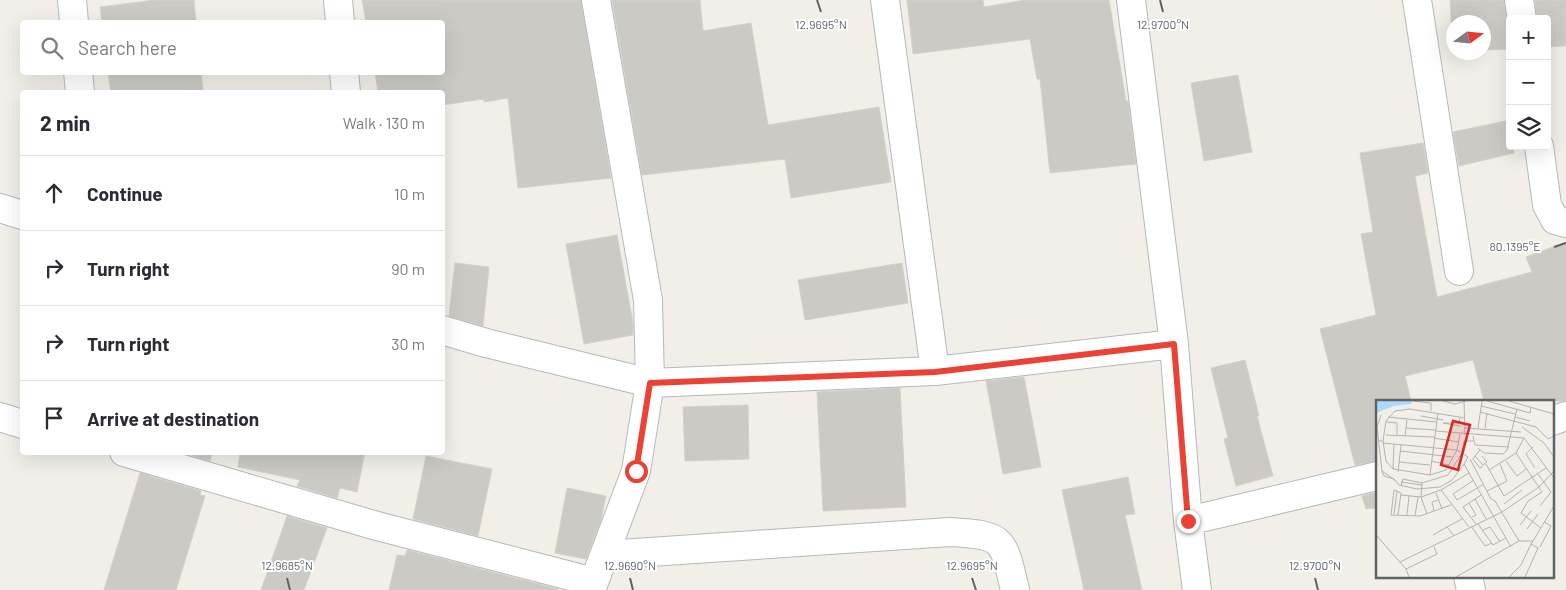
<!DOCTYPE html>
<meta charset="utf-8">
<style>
:root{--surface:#fff;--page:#f2f2f3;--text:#2b2b33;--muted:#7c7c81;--line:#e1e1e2}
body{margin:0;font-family:Barlow,sans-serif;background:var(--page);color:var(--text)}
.controls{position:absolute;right:15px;top:15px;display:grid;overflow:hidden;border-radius:5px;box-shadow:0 5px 20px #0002}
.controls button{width:45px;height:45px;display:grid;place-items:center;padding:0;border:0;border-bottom:1px solid var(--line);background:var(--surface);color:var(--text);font:25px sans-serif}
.compass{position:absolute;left:1446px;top:15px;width:45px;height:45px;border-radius:50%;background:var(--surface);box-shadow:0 5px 20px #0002;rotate:75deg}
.stop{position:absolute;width:15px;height:15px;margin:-11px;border:4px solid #ea4335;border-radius:50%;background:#fff}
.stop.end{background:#ea4335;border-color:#fff;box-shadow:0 1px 5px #0008}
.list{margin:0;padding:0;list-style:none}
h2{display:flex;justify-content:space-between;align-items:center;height:65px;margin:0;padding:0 20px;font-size:21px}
h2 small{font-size:16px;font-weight:400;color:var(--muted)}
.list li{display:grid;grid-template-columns:32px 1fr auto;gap:15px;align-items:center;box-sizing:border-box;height:75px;padding:0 20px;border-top:1px solid var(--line)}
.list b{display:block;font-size:19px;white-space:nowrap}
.list em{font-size:16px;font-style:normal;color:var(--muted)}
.icon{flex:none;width:28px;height:28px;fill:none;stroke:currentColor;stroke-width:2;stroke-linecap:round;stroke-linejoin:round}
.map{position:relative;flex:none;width:1566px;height:590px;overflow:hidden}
.search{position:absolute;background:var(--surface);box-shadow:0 5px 20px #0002;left:20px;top:20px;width:425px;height:55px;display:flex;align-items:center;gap:12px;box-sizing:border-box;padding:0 18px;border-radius:5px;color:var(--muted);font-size:19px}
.panel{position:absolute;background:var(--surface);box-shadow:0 5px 20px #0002;left:20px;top:90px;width:425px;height:365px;border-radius:5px}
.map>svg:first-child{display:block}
.building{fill:#cccac5;stroke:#d6d1c6}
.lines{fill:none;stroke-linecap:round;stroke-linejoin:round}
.minor-casing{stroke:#b5b8bc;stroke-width:30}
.minor{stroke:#fff;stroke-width:28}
.route{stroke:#ea4335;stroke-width:6}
.ticks{fill:none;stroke:#5f6368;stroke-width:2}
.inset-road{fill:none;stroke:#b3b3b1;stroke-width:1}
.view{fill:#d62828;fill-opacity:0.15;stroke:#d62828;stroke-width:2.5}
.inset-edge{fill:none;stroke:#5f6368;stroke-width:2.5}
.ticks-label{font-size:12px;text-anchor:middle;fill:#5f6368;stroke:#fff;stroke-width:4;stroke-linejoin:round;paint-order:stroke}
</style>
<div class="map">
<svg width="1566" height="590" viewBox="0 0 1566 590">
<rect width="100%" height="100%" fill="#f1efe8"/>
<path class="building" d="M155 0H194L196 22H102L100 7Z
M362 0H581L611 178 518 188 508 98 484 102V99L442 105V92H378L375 72H442V22H366Z
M612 0H700L703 31 751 23 768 125 879 107 891 182 791 198 785 159 642 175Z
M907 0H983L984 7 1025 0H1109L1126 101H1128L1136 164 1050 173 1040 79H1037L1030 39 913 54Z
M1450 0H1504L1507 21 1510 29V49L1484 50V22H1454L1453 52Z
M1535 0H1566V46L1547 47V19H1537Z
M108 72H201L203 92H111Z
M1238 75 1252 152 1204 161 1191 83Z
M1510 120V146H1513L1514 153 1459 166 1453 132Z
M1423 143 1428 173 1415 176 1437 297 1532 272 1526 257 1566 242V401H1484L1473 360 1405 376 1411 401H1377V461L1355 465 1320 329 1376 315 1361 234 1373 232 1360 153Z
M617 235 633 323V335L584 344 566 244Z
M455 263 489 267 483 326 449 316Z
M902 263 908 303 805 320 798 280Z
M1245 360 1259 416H1257L1273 476 1236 486 1224 439 1228 438 1211 368Z
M1024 377 1041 467 1003 474 986 381Z
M900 388 906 507 823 511 817 392Z
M748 405 749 459 685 461 683 407Z
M181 452H212L210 461Z
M240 452H365L357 492 340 488 337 498 297 486 300 480 238 467Z
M426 456 492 469 478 536 413 519Z
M140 473 201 491 200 495 205 496 176 590H104Z
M1128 477 1135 514 1125 515 1142 590H1084L1062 490Z
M567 488 606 496 601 520 586 559 555 553Z
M1377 492V508L1366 509 1362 496Z
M287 516 327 528 304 590H261Z
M407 550 558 589V590H389L397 555 405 556Z"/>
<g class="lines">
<defs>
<path id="minor" d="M72 0 74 22
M338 0 340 22
M885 0 935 371
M1131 0 1174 344 1188 521 1197 590
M1417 0 1459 271
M1519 0 1522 19
M78 72 80 92
M344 72 346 92
M1539 146 1547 205 1555 220 1566 223
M0 208 22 215
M442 330 486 343 650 383 935 371 1174 344
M0 417 22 424
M1552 421 1566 416
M124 452 377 526 594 582
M1188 521 1377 476
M605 555 950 532C1004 535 1003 538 1015 590
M1468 576 1471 590
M591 590 636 471 650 383 648 300 596 0"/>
</defs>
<use href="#minor" class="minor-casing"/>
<use href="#minor" class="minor"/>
</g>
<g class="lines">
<path class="route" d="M636 471 650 383 935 372 1174 344 1188 521"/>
</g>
<path class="ticks" d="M817 0 821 12M1160 0 1163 12M1554 247 1566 243M287 578 290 590M630 578 633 590M972 578 976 590M1315 578 1318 590"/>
<g transform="translate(1376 400)">
<rect width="178" height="178" fill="#f1efe8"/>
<path d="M0 1H36L35 4 18 6 0 13Z" fill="#aadaff"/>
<path class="inset-road" d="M37 1 55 3V11M67 1 79 4 90 1M88 1 89 35M111 1 154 13 155 8M133 1 178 14M105 6 139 14M104 12 160 27 172 39 178 36M5 15 1 27 6 71 8 76 18 79 23 85 41 89 64 87 76 80 88 64M45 16 67 20M12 17 60 22M139 17 154 21M84 18 83 23H67L84 26M10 22 21 23V35M146 27 168 43 178 57M30 28 59 30M89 28 145 32M102 28 106 1M109 28 111 13M59 31 148 38 140 53 113 70M10 35 58 37M29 36 31 20M97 36 99 45 133 47M58 38 83 42M148 38 178 78M2 41H7L10 61 17 69 54 75 62 13M7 41 10 21 19 11 34 9 89 18M7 43 81 50 92 57 88 64 93 73M157 47 150 54 159 68M102 48 108 53 127 54 131 50 141 9M104 50 99 56 107 65 111 62 106 56M24 51 77 57M86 52 88 41H97M140 53 166 92 152 101 145 113 165 128M99 56 97 59 104 68 107 66M94 59 115 99 119 101 143 141M55 61 73 65M130 61 141 76 150 69M23 62 54 65M110 64 128 96 170 68M17 69 18 44M6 71 19 80M22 72 25 45M162 74 175 92 164 106M54 75 70 70 81 50 84 34M98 80 77 94 81 100 108 84M25 82 46 85M25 86 27 79 46 83M65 90 93 127M111 91 131 81 124 64M60 93 66 109M25 95 45 97 65 90 93 73 135 147M99 99 110 119M93 103 100 115 96 117M128 104 146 90M58 111 56 102 62 100M18 114 21 91M51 114 45 97 46 83 72 75 86 53M22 115 25 93 18 90 15 115 44 116 75 105M31 115 33 96M39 116 42 97M100 124 87 107 105 95M102 124 117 145 130 138M144 125 155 111M95 126 109 146 116 143M151 129 162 114M107 130 114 127 124 142M0 135 30 169 33 177M57 135 71 127M78 136 71 127 86 119M164 147 175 126 168 122M24 162 126 112 163 87 178 71M30 169 61 154 58 147M80 177 143 141H157L178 106M133 177 145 165 155 144M149 177 162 148 155 144 157 141"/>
<path class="view" d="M77 21 94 25 82 70 65 65Z"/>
<rect width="178" height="178" class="inset-edge"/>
</g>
<g class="ticks-label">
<text x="821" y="29">12.9695°N</text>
<text x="1163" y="29">12.9700°N</text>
<text x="1515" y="251">80.1395°E</text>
<text x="287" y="570">12.9685°N</text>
<text x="630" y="570">12.9690°N</text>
<text x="972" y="570">12.9695°N</text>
<text x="1315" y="570">12.9700°N</text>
</g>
</svg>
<div class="controls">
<button>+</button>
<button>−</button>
<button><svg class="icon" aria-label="layers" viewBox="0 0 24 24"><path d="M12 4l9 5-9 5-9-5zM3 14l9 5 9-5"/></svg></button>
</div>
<svg class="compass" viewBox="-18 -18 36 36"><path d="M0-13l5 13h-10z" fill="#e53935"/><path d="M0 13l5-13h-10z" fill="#7c7c81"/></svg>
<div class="stop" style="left:636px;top:471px"></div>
<div class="stop end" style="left:1188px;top:521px"></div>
<div class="search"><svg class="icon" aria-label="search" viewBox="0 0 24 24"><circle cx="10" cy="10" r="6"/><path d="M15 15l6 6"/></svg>Search here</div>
<section class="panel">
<h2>2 min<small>Walk · 130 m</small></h2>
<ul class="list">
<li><svg class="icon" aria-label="ahead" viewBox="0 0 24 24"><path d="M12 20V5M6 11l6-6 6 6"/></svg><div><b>Continue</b></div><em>10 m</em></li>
<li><svg class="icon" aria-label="right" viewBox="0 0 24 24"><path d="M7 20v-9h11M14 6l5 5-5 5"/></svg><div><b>Turn right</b></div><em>90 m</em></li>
<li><svg class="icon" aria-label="right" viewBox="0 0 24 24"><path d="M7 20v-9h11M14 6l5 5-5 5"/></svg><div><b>Turn right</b></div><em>30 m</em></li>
<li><svg class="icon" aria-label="arrive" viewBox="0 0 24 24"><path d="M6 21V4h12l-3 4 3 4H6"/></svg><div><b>Arrive at destination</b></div></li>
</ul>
</section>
</div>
